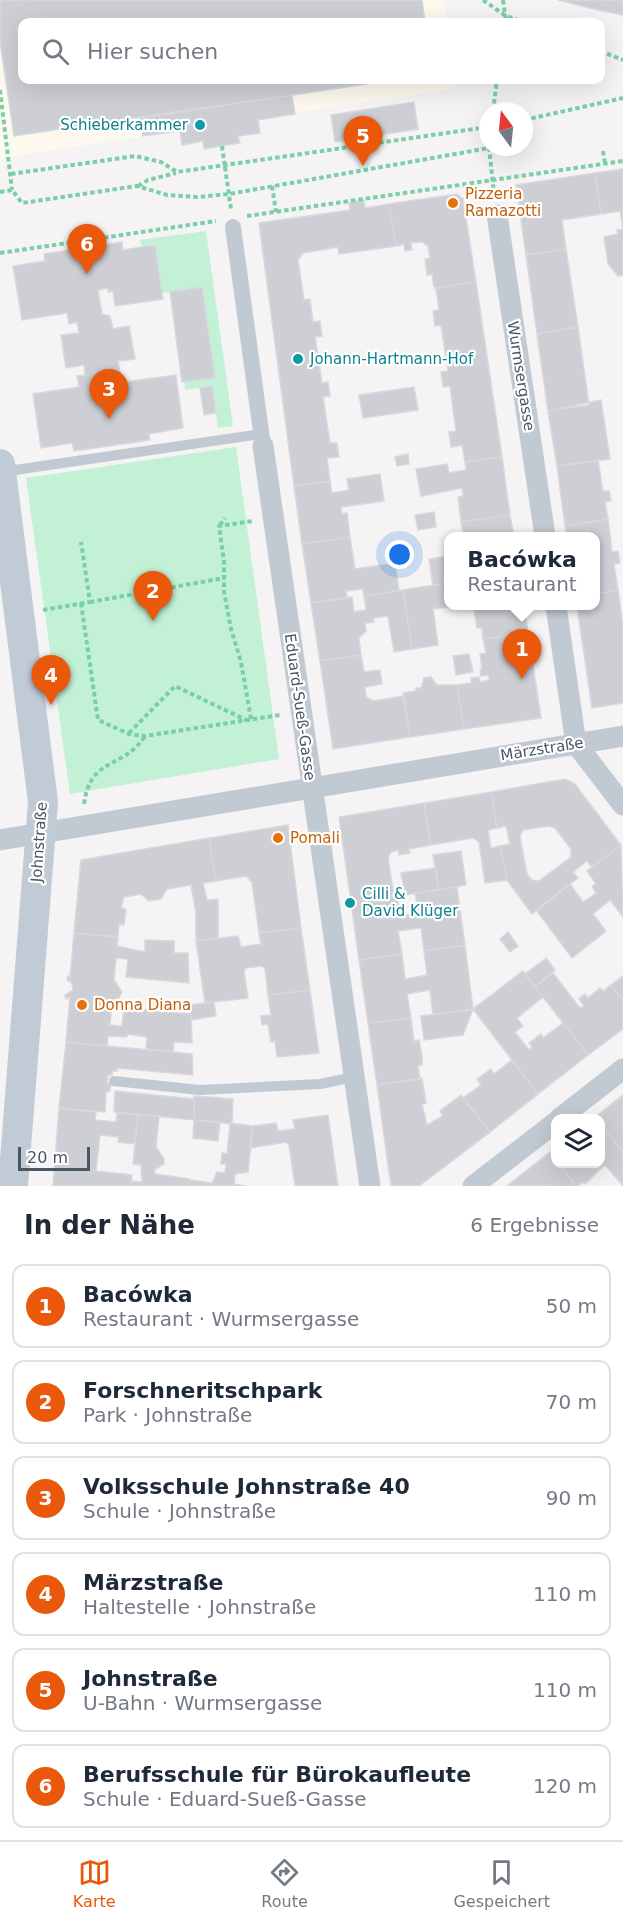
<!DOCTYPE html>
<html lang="de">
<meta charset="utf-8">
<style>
:root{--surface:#fff;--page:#f6f6f7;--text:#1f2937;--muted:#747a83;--line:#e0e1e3;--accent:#ea580c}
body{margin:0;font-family:"DejaVu Sans",sans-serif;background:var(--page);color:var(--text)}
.controls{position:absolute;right:18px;bottom:18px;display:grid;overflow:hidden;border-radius:12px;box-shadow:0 6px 24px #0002}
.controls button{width:54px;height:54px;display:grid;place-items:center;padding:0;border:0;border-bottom:2px solid var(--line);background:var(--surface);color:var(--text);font:30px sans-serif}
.compass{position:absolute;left:479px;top:102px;width:54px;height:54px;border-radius:50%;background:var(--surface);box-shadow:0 6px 24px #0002;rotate:345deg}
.scale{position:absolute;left:18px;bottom:15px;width:72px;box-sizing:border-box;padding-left:6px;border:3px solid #4a5661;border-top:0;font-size:16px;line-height:21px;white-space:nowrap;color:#4a5661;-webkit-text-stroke:4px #fff;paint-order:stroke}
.you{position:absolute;left:400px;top:555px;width:21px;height:21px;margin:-15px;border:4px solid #fff;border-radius:50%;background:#1a73e8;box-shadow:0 0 0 9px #1a73e833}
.badge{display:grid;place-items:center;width:39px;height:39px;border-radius:50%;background:var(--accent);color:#fff;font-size:20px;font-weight:700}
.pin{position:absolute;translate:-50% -50px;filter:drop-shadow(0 2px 3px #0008)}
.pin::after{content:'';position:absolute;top:32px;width:21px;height:18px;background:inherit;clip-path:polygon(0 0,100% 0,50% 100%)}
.popup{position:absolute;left:444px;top:532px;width:156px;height:78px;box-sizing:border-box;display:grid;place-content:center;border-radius:12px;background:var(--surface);filter:drop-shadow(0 2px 4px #0005);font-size:20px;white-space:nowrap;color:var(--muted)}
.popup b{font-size:22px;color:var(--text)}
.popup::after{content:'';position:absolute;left:50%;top:100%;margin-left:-12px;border:12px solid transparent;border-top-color:var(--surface)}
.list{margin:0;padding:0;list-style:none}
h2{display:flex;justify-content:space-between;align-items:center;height:78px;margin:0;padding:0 24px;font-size:26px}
h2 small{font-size:20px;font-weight:400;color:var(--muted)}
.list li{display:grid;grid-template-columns:39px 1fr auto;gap:18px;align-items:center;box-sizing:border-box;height:84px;margin:0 12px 12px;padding:0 12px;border:2px solid var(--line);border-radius:12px}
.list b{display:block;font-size:22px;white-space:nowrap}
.list p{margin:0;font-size:20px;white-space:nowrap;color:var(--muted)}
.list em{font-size:20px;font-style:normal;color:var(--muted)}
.icon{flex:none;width:33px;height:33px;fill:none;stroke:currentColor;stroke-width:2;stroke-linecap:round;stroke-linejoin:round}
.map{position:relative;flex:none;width:623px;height:1186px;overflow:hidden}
.search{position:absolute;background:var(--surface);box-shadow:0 6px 24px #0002;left:18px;right:18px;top:18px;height:66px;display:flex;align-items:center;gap:15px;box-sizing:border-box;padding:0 21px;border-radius:12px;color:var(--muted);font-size:22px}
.sheet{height:654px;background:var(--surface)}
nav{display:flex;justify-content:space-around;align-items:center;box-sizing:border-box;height:84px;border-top:2px solid var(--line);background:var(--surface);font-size:16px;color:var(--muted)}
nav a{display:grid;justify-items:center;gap:3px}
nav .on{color:var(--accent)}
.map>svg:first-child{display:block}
.commercial{fill:#fdf9ef}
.green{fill:#c3f1d5}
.building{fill:#cdcfd5;stroke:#d7d9de;stroke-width:1.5;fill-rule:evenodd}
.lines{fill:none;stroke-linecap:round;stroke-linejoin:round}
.path{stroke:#7ad0a6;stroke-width:4;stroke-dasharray:4.5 3;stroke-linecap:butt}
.service{stroke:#c1cad2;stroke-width:10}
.pedestrian{stroke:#c1cad2;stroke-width:16}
.minor{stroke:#c1cad2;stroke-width:21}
.secondary{stroke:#c1cbd6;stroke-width:30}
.path-bridge{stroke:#7ad0a6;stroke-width:4;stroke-dasharray:4.5 3;stroke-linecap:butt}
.culture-dot{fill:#0f9aa8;stroke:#fff;stroke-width:2}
.food-dot{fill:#e8710a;stroke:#fff;stroke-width:2}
.labels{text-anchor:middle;stroke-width:4.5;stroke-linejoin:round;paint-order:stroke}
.culture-label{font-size:15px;fill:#0d838f;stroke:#fff;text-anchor:start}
.food-label{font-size:15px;fill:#c56008;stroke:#fff;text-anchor:start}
.street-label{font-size:15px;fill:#4a5661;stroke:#fff}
</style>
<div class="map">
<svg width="623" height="1186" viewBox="0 0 623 1186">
<rect width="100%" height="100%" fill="#f5f3f3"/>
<path class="commercial" d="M0 0H444L447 22H22V80H456L457 88 0 158Z"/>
<path class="green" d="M206 231 233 426 218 428 212 386 185 390 184 382 215 377 202 288 162 293 155 246 142 247 140 240Z
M236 447 279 759 70 794 26 478Z"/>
<path class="building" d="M0 0H422L425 22H22V80H366L367 84 14 136 0 41Z
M558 0H623V15L598 10Z
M292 95 295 114 258 120 260 133 238 136 240 143 204 149 203 141 182 145 180 131 143 136 140 118Z
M414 102 418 129 335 142 331 115Z
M623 169V275L618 276 608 264 604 237 618 234 617 230 623 229 620 211 601 214 595 173Z
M595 173 601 214 562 220 566 249 526 255 516 185Z
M457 194 463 199 476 282 434 288 432 274 427 275 425 259 430 258 428 246 422 242 411 243 412 250 405 251 404 244 396 246 389 204Z
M364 200 365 208 389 204 396 246 339 254 338 247 303 253 298 260 304 300 310 299 313 322 320 321 322 336 315 337 322 383 328 382 330 396 323 397 330 443H337L339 457 327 458 330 481 294 486 259 223 350 210 349 203Z
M122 242 123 250 155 245 163 299 115 306 113 291 108 292V288L98 290 102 314 110 316 113 329 129 326 135 359 118 361 120 373 112 380 115 402 125 401 124 396 127 395 125 382 176 375 183 428 149 434 150 440 74 451 72 443 41 448 33 394 79 387 77 376 85 375 84 365 66 368 61 335 79 333 77 322 69 324 67 313 22 320 13 266 45 261 44 254Z
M566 249 578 327 537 334 526 255Z
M476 282 502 457 465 462 462 445 451 447 449 432 456 431 450 386 443 387 441 372 448 371 441 325 435 326 433 311 439 310 436 288Z
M202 287 215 378 182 382 170 292Z
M578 327 589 405 548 411 537 334Z
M212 386 216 413 204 415 200 388Z
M414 387 418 410 363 418 359 395Z
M601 400 610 459 557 466 548 411Z
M408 454 409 464 397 466 395 457Z
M502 457 510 515 461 522 458 497 463 496 462 488 421 496 416 469 447 464 449 473 466 470 465 462Z
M598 460 603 491H609L611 501 605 502 608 519 565 526 557 466Z
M380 474 384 501 341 507 342 514 347 513 350 537 302 544 294 486 330 481 332 493 349 490 347 479Z
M434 512 436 527 418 530 415 515Z
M510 515 514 536H464L461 522Z
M608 519 612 552 618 551 620 563 614 564 618 590 596 594V536H567L565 526Z
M350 537 355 569 395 563 399 591 364 596 363 589 346 591 347 598 311 603 302 544Z
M448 556V583L433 585 429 559Z
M448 583V606H459L433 609 438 645 412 649 403 590Z
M403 590 412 649 394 652 388 616 373 618 374 622 365 623 366 631 359 638 361 655 320 661 311 603 352 597 354 612 366 610 364 596Z
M618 590 623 625V703L592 708 577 606H596V594Z
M479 606H524L528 632 483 639 482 628H477L474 610 479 609Z
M528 632 541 718 464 729 457 685 471 683V678L479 677 480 682 489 680V675L481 676 480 669H482L480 654 486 653 483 639Z
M469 654 473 672 456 675 453 656Z
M361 655 364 672 380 670 382 684 365 687 366 697 373 701 403 696 410 737 333 749 320 661Z
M431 677 437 685H457L464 729 410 737 403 693 416 691V688H421L424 678Z
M565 779 575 784 621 845 592 867 587 861 573 872 578 878 532 914 507 880 500 846 510 844 506 826 497 828 491 792ZM549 826 555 828 571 849V857L539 881 532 880 527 874 520 837 523 830Z
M491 792 497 828 488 830 491 848 500 846 507 880 485 883 479 842 473 838 431 845 424 803Z
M424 803 431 845 409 849 410 853 399 855 398 850 391 852 388 858 394 896 351 902 339 817Z
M288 825 301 928 259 933 252 882 246 876 216 881 209 838Z
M209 838 216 881 203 883 207 900 218 899V938L196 941V913L191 885 167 889 161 899 149 901 141 894 124 897 121 908 126 909 124 925 119 924 118 937 74 933 81 860Z
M621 845 623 917 610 900 593 914 606 931 572 958 536 910 570 884 583 902 596 893 592 886 596 884 587 871Z
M461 851 466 885 439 890 433 855Z
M435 868 439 890 405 895 401 873Z
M457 887 465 945 424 951 421 928 398 931 402 954 359 960 351 902 397 895 399 908 403 907 404 915 419 913 415 893Z
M301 928 310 990 268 995 265 968 261 966 246 968 244 972 248 998 205 1003 196 941 238 936 241 947 261 944 259 933Z
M508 932 518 946 510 952 500 939Z
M74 933 118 937 117 946 145 952V940L174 941V953H188L189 983 126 977 128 959 116 958 114 980 122 992 118 1000 112 1003 110 1025 122 1026 124 1008 191 1014 192 1043 174 1042 173 1052 146 1049 147 1037 127 1034V1037L108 1036 107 1046 66 1042 70 997 66 999 65 995 73 990 72 983 67 980 68 976 70 977Z
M465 945 473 1009 433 1015 430 990 407 994 411 1018 368 1023 359 960 402 954 405 979 427 975 424 951Z
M546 958 555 970 535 987 525 974Z
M523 971 543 997 517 1018 523 1026 515 1032 529 1050 532 1047 529 1043 541 1034 543 1038 563 1023 588 1055 538 1094 473 1009Z
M553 973 580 1008 584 1006 579 999 585 994 588 998 600 988 603 991 611 985 623 1000V1029L588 1055 535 987Z
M623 976V1000L611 985Z
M310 990 319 1053 277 1057 275 1041 271 1042 268 1024 262 1025 261 1016 271 1015 268 995Z
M214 1002 216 1016 191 1020 190 1005Z
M473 1009 463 1035 424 1040 421 1016Z
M411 1018 414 1041 419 1040 422 1056V1065L418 1066 420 1079 377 1085 368 1023Z
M66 1042 192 1054 193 1075 117 1068V1071H112V1075H108L107 1083 111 1084 110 1091 106 1092 105 1112 59 1108Z
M512 1060 538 1094 490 1132 463 1098 481 1085 477 1079 491 1069 494 1074Z
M422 1078 426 1103 422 1104 427 1125 443 1116 440 1111 461 1095 490 1132 419 1186H391L377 1085Z
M115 1091 194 1099V1120L114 1112Z
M623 1095V1152L600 1123V1118L595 1117Z
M194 1096 233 1099 232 1124 194 1120Z
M59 1108 96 1112 95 1120 116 1122 117 1113 138 1115 135 1144 118 1142 119 1137 100 1135 96 1171 132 1175 131 1186H53Z
M138 1115 159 1116 156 1147 164 1159V1164L154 1170 155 1174 190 1179 189 1186H131V1181L142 1182 141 1165 133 1164Z
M328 1115 338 1186H295L289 1145 286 1142 250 1148 253 1126 276 1123 278 1131 295 1129 293 1120Z
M194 1120 220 1122 218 1141 193 1138Z
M230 1123 253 1126 248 1172 235 1174 234 1184 246 1186H189L190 1180 212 1183 217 1172 225 1173 226 1164H221L222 1153 227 1154Z
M600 1123 623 1152V1186L605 1165 585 1184 584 1182 576 1186 559 1164H600Z
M550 1152 556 1164H559L576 1186H507Z"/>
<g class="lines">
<path class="path" d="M483 0 506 16 524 22
M503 0 506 22
M600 51 623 60
M0 90 12 190
M493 111 497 80
M524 120 623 98
M489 147 494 194
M603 151 605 163
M225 167 231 209
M11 174 135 156 161 162 177 172 488 127
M138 186 148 180 176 173
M272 186 276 212
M0 192 12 190 22 203 137 186 167 195 197 197 229 194 489 148
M247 216 623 161
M0 253 216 221
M220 525 225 518
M90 602 224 578
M81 603 98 720 129 734 145 736 280 715
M43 610 90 602 81 542
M251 719 241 662 231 629 224 592V562L219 526 253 521
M129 733 175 686 246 720
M84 804C91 755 122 771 145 736"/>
<path class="service" d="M1 472 261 434
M114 1081 200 1090 320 1084 354 1077"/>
<path class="pedestrian" d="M233 227 263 446"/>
<path class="minor" d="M497 215 545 536
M263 446 370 1186
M556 606 576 744 623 805
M0 840 623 736
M560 1118 623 1069
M473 1186 556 1122"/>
<path class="secondary" d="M0 464 43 802 13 1186"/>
<path class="path-bridge" d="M222 146 225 167"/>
</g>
<g class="culture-dot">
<circle cx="200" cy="125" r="6"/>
<circle cx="298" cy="359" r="6"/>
<circle cx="350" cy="903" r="6"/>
</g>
<g class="food-dot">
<circle cx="453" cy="203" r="6"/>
<circle cx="278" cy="838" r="6"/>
<circle cx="82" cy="1005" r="6"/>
</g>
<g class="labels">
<g class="culture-label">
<text x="188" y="130" text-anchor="end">Schieberkammer</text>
<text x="310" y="364">Johann-Hartmann-Hof</text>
<text x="362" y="899">Cilli &amp;<tspan x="362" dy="17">David Klüger</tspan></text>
</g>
<g class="food-label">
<text x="465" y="199">Pizzeria<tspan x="465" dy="17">Ramazotti</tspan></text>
<text x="290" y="843">Pomali</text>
<text x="94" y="1010">Donna Diana</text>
</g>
<g class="street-label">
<text transform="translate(521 376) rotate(81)" y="5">Wurmsergasse</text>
<text transform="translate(300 707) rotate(82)" y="5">Eduard-Sueß-Gasse</text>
<text transform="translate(542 749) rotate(-9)" y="5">Märzstraße</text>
<text transform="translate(39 842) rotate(-86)" y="5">Johnstraße</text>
</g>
</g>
</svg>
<div class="controls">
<button><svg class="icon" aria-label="layers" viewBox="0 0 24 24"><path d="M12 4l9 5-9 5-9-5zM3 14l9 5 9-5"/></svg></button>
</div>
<svg class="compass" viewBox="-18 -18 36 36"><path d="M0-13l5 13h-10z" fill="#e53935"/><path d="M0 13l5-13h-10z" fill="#747a83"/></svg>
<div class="scale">20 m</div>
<div class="you"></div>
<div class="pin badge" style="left:522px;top:679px">1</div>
<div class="popup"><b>Bacówka</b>Restaurant</div>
<div class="pin badge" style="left:153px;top:621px">2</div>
<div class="pin badge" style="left:109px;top:419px">3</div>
<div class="pin badge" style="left:51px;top:705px">4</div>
<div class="pin badge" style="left:363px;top:166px">5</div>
<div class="pin badge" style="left:87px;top:274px">6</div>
<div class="search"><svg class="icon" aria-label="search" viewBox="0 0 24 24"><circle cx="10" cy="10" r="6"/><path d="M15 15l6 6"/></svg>Hier suchen</div>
</div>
<section class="sheet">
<h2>In der Nähe<small>6 Ergebnisse</small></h2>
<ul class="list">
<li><span class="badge">1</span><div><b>Bacówka</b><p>Restaurant · Wurmsergasse</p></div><em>50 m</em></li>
<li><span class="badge">2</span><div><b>Forschneritschpark</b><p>Park · Johnstraße</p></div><em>70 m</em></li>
<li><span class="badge">3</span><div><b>Volksschule Johnstraße 40</b><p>Schule · Johnstraße</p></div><em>90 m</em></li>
<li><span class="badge">4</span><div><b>Märzstraße</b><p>Haltestelle · Johnstraße</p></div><em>110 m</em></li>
<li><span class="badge">5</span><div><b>Johnstraße</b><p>U-Bahn · Wurmsergasse</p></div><em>110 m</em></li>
<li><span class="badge">6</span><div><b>Berufsschule für Bürokaufleute</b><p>Schule · Eduard-Sueß-Gasse</p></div><em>120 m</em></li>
</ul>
</section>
<nav>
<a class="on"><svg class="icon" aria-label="map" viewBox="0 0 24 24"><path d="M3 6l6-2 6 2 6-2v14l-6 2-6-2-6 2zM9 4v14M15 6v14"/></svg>Karte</a>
<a><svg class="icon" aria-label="directions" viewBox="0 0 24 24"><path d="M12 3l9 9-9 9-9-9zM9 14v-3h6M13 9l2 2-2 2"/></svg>Route</a>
<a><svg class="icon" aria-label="saved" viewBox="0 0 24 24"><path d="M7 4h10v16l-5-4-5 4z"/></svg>Gespeichert</a>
</nav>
